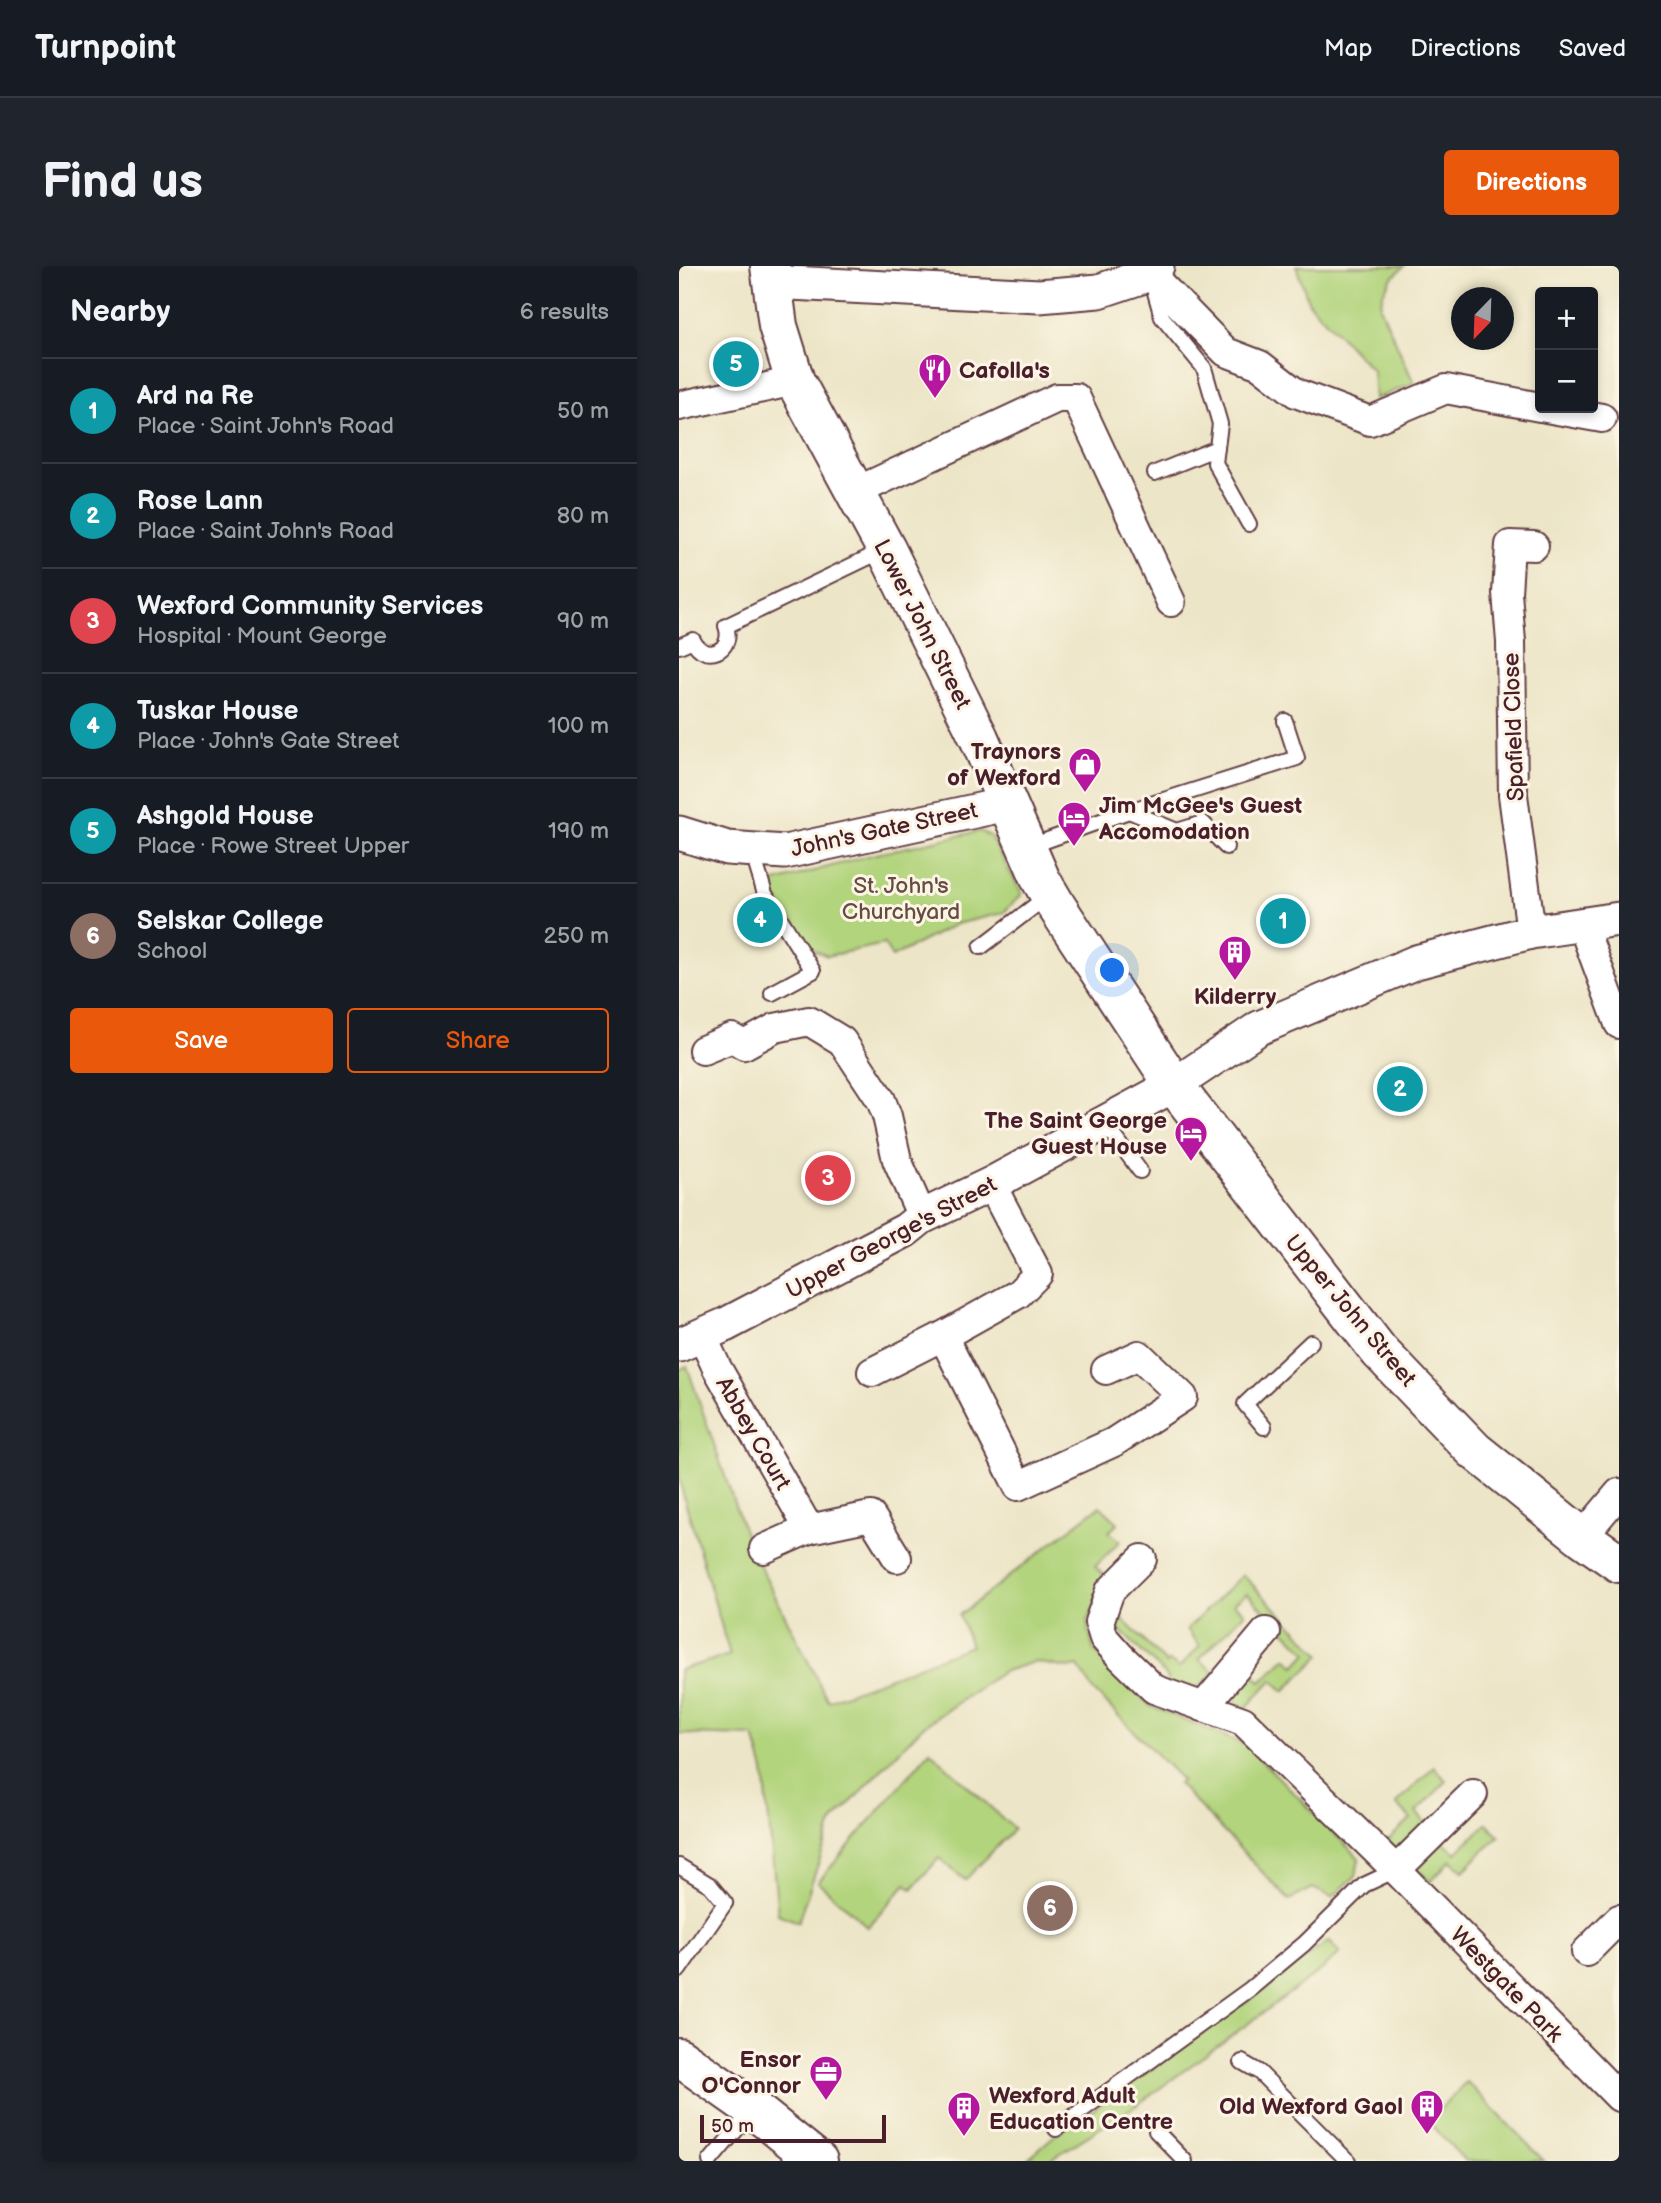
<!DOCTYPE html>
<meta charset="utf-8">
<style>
body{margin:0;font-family:"Balsamiq Sans",sans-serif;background:#20242c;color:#f1f3f6}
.controls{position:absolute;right:21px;top:21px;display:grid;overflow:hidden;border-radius:7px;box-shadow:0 4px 10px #0003}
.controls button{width:63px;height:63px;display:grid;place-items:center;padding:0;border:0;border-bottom:2px solid #363941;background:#171b24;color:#f1f3f6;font:35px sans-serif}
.compass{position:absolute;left:772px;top:21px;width:63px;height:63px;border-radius:50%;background:#171b24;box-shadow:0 4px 10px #0003;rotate:203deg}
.scale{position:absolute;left:21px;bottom:18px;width:186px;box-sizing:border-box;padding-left:7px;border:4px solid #4a1f2b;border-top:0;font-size:19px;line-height:24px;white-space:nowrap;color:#4a1f2b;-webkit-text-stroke:5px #fcf5e5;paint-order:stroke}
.you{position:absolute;left:434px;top:705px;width:24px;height:24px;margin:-18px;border:5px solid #fff;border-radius:50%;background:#1a73e8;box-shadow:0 0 0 10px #1a73e833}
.badge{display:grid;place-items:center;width:46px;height:46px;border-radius:50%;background:#ea580c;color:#fff;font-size:23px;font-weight:700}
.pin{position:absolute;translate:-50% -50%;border:4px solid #fff;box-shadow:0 2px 7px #0006}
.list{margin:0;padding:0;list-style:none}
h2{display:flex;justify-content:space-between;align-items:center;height:91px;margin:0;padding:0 28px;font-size:30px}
h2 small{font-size:23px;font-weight:400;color:#9ea1a6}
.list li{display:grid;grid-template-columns:46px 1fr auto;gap:21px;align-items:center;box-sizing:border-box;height:105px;padding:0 28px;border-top:2px solid #363941}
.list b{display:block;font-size:26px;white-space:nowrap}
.list p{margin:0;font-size:23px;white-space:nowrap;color:#9ea1a6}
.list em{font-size:23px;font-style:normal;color:#9ea1a6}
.actions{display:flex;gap:14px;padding:21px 28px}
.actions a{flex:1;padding:16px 0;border:2px solid #ea580c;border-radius:7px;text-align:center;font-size:24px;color:#ea580c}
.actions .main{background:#ea580c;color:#fff}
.map{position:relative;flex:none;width:940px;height:1895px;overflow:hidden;border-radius:7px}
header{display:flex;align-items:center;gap:42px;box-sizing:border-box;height:98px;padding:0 35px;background:#171b24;border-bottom:2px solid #363941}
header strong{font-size:33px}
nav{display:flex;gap:38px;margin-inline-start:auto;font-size:24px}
.intro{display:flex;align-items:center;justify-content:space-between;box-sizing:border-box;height:168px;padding:0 42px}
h1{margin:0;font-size:49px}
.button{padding:18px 32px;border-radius:7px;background:#ea580c;color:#fff;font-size:24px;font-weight:700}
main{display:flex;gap:42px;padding:0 42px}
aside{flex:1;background:#171b24;border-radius:7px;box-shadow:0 4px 10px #0003}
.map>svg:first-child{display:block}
.green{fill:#b2d47d;stroke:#7e7a54;stroke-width:2}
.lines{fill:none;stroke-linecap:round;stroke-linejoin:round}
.service-casing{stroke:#623d42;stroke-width:18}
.minor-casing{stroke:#623d42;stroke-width:32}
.tertiary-casing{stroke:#623d42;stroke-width:37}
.secondary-casing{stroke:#623d42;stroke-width:42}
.service{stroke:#fff;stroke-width:14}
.minor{stroke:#fff;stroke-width:28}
.tertiary{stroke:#fff;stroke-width:33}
.secondary{stroke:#fff;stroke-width:38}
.labels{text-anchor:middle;stroke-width:6;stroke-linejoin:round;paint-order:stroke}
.poi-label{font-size:23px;font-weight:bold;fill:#4a1f2b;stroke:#fcf5e5;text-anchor:end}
.street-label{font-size:23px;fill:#4a1f2b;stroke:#fcf5e5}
.park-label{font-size:23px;fill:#644c40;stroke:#fcf5e5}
</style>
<header>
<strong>Turnpoint</strong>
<nav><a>Map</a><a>Directions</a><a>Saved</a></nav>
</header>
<div class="intro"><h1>Find us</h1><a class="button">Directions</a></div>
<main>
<aside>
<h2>Nearby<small>6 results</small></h2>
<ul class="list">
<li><span class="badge" style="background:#0f9aa8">1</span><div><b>Ard na Re</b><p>Place · Saint John's Road</p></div><em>50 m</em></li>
<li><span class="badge" style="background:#0f9aa8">2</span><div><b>Rose Lann</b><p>Place · Saint John's Road</p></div><em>80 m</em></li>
<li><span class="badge" style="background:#e0444e">3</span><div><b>Wexford Community Services</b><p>Hospital · Mount George</p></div><em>90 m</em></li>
<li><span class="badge" style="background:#0f9aa8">4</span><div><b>Tuskar House</b><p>Place · John's Gate Street</p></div><em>100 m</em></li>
<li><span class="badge" style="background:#0f9aa8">5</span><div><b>Ashgold House</b><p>Place · Rowe Street Upper</p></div><em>190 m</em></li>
<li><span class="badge" style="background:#8d6e63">6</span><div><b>Selskar College</b><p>School</p></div><em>250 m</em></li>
</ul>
<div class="actions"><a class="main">Save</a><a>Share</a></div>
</aside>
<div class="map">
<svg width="940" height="1895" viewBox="0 0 940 1895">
<rect width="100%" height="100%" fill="#fcf5e5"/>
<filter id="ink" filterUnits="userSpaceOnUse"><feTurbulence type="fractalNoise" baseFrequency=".0143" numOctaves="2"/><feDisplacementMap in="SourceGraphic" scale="14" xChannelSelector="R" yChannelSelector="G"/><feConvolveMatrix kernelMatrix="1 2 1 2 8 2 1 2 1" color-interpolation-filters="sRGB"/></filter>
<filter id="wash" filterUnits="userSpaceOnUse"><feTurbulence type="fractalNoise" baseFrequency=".00686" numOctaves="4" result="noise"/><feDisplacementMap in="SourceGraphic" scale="28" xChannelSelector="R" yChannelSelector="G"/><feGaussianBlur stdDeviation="1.57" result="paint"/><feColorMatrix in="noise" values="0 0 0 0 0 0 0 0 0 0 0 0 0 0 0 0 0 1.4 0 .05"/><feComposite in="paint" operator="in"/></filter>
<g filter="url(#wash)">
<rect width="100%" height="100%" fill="#ece5c7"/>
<g class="green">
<polygon points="617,0 725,0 712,13 704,27 701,41 735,117 696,133 694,105 630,37"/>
<polygon points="301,565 311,570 343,628 324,647 277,658 213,691 205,678 148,690 134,684 94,628 93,617 188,590"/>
<polygon points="8,1100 68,1274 149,1435 292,1380 280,1349 421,1240 439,1257 430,1266 441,1275 416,1301 431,1314 408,1355 414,1383 471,1440 567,1479 680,1592 677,1610 653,1631 634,1622 610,1634 499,1518 503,1514 414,1424 399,1400 389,1402 355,1396 323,1406 242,1462 154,1555 119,1656 99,1648 85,1505 75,1470 0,1468 0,1404 51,1389 0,1214 0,1104"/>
<path d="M 564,1309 L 642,1389 L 605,1425 L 593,1414 L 563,1446 L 553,1428 L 568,1402 L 582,1416 L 607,1392 L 616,1400 L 628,1387 L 568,1327 L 555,1337 L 566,1347 L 520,1393 L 536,1407 C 519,1422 514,1430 491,1421 L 487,1409 L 433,1357 L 436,1346 L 488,1398 L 491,1395 L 500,1402 L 521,1380 L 508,1363 Z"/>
<polygon points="251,1485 335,1563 286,1614 260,1592 233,1623 227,1618 189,1661 139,1616"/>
<polygon points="755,1501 768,1515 737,1546 749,1560 720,1587 708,1575 732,1553 717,1538"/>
<polygon points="808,1557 820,1570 784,1605 772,1594 751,1616 737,1601 764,1575 777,1587"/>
<polygon points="650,1675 661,1687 645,1702 458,1839 369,1895 346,1895 376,1869 466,1808"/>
<polygon points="788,1816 865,1895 786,1895 749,1855"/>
</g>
</g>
<g filter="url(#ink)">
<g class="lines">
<defs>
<g id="service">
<polyline points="474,19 483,51 525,102 541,158 536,197 570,258"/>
<polyline points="476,207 538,182"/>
<path d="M 0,380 L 14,374 C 25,398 56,385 47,360 L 207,283"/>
<polyline points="450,545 498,565 524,557 547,581"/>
<polyline points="349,581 450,545 618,492 606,455"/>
<polyline points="73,585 86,628 134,705 93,727"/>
<polyline points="302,681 370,629"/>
<polyline points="425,856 461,905"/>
<polyline points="585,1161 566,1138 632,1076"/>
<polyline points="0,1600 31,1619 46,1637 0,1704"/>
<polyline points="563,1796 580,1806 669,1895"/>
<polyline points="377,1863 571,1723 625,1678 685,1619 717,1604"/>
<polyline points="477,1865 506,1895"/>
<polyline points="31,1895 74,1844"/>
</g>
<g id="minor">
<polyline points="471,8 547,86 581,99 617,127 691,155 767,123 861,141"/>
<polyline points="0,140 116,115"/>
<polyline points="867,142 923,152"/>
<polyline points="176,226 378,132 397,132 492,336"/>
<polyline points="903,658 940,758"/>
<polyline points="852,666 834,529 832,376 828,327 831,279 855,280"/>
<polyline points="24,784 53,772 65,779 96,762 130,755 163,775 202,834 208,850 218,894 243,951"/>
<polyline points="312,918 359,1008 339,1028 264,1070 339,1220 435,1176 504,1131 460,1089 427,1104"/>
<polyline points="23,1070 38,1102 130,1263 192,1250 218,1292"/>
<polyline points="193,1106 264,1070"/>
<polyline points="903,1271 940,1227"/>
<polyline points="85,1283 130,1263"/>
<polyline points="463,1293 431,1325 420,1356 425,1372 441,1390 475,1423 564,1455 717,1604 940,1831"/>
<polyline points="524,1441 587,1366"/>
<polyline points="717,1604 794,1528"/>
<polyline points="907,1686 940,1653"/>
</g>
<g id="tertiary">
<polyline points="92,16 360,30 420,25 471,8 478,0"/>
<polyline points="0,567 48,582 106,586 328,538"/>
<polyline points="0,1079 46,1059 227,964 243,951 312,918 495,819 580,762 737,696 852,666 940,653"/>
</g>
<g id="secondary">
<polyline points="91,0 99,60 116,115 207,283 300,472 362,614 378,641 495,819 700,1085 795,1184 903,1271 940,1297"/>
<polyline points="0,1791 74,1843 139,1895"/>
</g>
</defs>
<use href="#service" class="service-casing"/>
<use href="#minor" class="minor-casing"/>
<use href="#tertiary" class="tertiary-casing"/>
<use href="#secondary" class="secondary-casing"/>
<use href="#service" class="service"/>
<use href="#minor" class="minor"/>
<use href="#tertiary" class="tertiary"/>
<use href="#secondary" class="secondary"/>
</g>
</g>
<defs>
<symbol id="restaurant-pin" viewBox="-11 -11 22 30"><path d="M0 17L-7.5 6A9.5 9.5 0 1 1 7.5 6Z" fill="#b5179e" stroke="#fcf5e5"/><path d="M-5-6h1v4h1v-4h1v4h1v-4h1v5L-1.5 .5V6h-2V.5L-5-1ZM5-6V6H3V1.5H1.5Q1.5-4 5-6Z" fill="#fff"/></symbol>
<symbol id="shop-pin" viewBox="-11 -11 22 30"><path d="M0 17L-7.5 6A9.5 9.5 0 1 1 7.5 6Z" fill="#b5179e" stroke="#fcf5e5"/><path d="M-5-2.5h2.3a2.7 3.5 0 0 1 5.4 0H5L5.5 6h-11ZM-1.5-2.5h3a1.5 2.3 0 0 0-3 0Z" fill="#fff"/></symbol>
<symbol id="hotel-pin" viewBox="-11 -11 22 30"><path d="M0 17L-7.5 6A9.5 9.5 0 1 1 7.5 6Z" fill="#b5179e" stroke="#fcf5e5"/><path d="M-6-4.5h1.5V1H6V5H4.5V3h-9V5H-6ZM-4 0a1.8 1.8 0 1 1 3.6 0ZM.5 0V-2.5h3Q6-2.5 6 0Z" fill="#fff"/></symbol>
<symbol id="building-pin" viewBox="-11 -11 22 30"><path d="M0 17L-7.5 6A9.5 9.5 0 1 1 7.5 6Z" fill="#b5179e" stroke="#fcf5e5"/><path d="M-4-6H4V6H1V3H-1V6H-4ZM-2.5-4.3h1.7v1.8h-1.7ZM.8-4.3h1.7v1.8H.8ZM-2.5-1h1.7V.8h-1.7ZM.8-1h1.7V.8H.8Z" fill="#fff"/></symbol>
<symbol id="office-pin" viewBox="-11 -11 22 30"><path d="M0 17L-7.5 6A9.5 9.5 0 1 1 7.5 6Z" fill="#b5179e" stroke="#fcf5e5"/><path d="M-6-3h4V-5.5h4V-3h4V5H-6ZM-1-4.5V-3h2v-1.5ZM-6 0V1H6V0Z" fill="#fff"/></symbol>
</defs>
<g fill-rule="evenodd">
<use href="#restaurant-pin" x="237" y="85" width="38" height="52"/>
<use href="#shop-pin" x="387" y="479" width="38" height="52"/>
<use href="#hotel-pin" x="376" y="533" width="38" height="52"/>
<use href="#building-pin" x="537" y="667" width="38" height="52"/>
<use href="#hotel-pin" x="493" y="848" width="38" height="52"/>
<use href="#office-pin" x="128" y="1787" width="38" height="52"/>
<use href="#building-pin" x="729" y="1821" width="38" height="52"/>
<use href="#building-pin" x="266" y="1823" width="38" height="52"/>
</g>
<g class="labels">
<g class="poi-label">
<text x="280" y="112" text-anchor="start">Cafolla's</text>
<text x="382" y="493">Traynors<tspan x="382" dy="26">of Wexford</tspan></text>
<text x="420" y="547" text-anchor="start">Jim McGee's Guest<tspan x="420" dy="26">Accomodation</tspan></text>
<text x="556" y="738" text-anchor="middle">Kilderry</text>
<text x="488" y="862">The Saint George<tspan x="488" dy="26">Guest House</tspan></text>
<text x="122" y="1801">Ensor<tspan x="122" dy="26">O'Connor</tspan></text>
<text x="310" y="1837" text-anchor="start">Wexford Adult<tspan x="310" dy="26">Education Centre</tspan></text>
<text x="724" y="1848">Old Wexford Gaol</text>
</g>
<g class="street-label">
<text transform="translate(244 358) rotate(63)" y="8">Lower John Street</text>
<text transform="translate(834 461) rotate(-92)" y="8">Spafield Close</text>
<text transform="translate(205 563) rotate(-12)" y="8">John's Gate Street</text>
<text transform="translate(212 971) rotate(-28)" y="8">Upper George's Street</text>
<text transform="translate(672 1044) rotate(50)" y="8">Upper John Street</text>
<text transform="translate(75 1167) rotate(60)" y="8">Abbey Court</text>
<text transform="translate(828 1718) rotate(46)" y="8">Westgate Park</text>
</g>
<g class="park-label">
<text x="222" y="627">St. John's<tspan x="222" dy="26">Churchyard</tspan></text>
</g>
</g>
</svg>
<div class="controls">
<button>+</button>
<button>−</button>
</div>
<svg class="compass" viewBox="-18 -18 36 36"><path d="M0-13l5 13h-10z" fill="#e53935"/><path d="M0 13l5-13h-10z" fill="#9ea1a6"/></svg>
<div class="scale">50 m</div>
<div class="you"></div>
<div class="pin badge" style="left:604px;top:655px;background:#0f9aa8">1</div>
<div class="pin badge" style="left:721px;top:823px;background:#0f9aa8">2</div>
<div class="pin badge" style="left:149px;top:912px;background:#e0444e">3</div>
<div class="pin badge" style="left:81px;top:654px;background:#0f9aa8">4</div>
<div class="pin badge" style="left:57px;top:98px;background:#0f9aa8">5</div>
<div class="pin badge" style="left:371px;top:1642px;background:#8d6e63">6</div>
</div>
</main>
